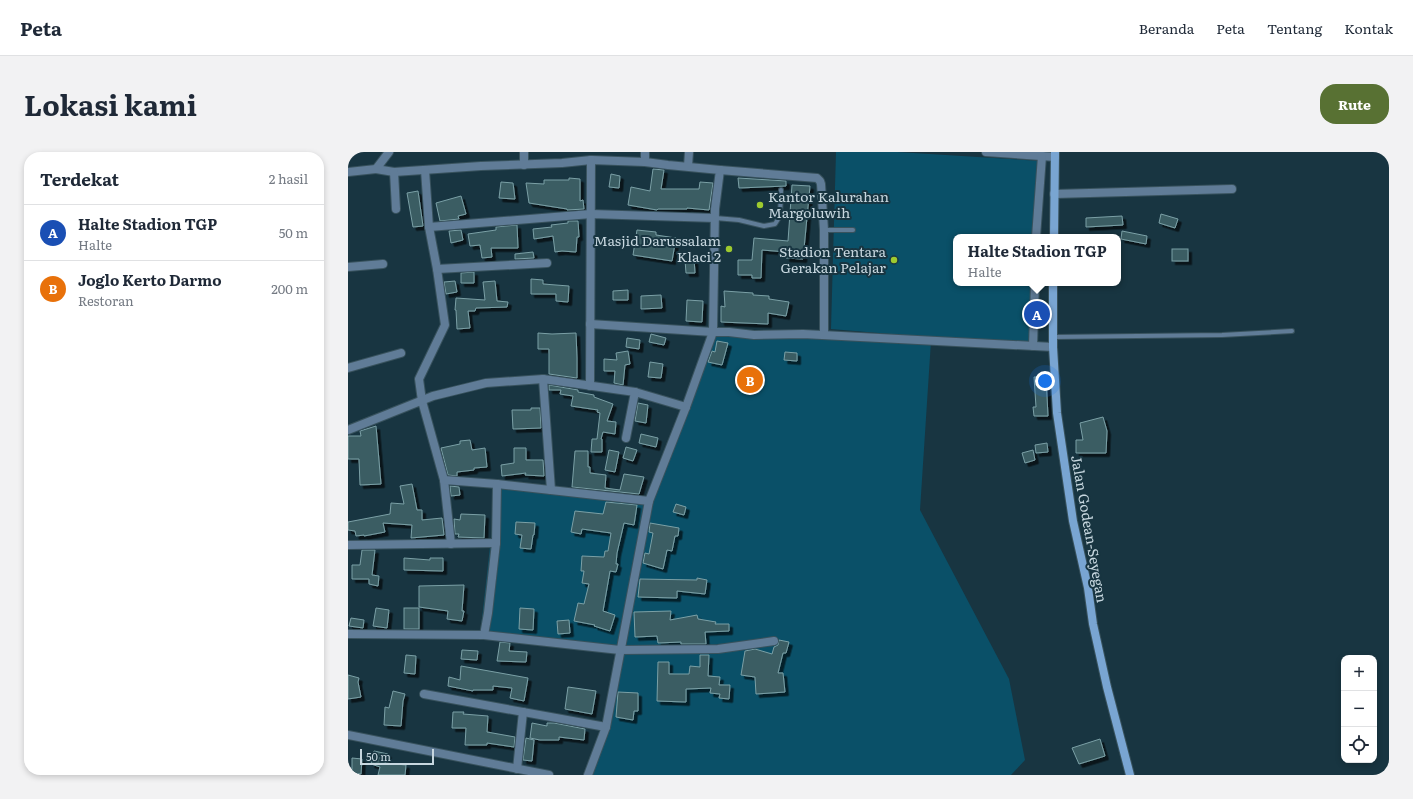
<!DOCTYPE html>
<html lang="id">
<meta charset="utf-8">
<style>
body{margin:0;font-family:Literata,serif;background:#f2f2f3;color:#1f2937}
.controls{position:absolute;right:12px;bottom:12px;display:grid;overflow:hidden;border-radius:8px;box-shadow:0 2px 6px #0003}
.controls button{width:36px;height:36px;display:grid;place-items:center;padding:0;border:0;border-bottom:1px solid #e0e1e3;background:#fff;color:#1f2937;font:20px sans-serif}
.scale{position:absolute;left:12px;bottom:10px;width:74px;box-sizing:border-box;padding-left:4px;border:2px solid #c7d7df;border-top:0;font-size:11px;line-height:14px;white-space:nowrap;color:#c7d7df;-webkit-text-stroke:3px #183541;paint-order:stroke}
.you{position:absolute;left:697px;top:229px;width:14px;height:14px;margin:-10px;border:3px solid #fff;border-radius:50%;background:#1a73e8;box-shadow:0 0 0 6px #1a73e833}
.badge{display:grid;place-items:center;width:26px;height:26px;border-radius:50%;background:#587133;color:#fff;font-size:13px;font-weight:700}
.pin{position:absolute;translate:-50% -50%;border:2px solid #fff;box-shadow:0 1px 4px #0006}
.popup{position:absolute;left:605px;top:82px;width:168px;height:52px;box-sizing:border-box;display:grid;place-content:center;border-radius:8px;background:#fff;filter:drop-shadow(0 1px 3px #0005);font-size:13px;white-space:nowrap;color:#747a83}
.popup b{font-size:15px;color:#1f2937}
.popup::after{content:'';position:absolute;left:50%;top:100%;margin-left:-8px;border:8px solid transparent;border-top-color:#fff}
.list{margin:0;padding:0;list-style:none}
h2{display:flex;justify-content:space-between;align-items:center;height:52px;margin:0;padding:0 16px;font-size:17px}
h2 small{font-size:13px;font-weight:400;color:#747a83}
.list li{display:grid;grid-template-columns:26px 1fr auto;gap:12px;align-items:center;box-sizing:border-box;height:56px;padding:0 16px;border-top:1px solid #e0e1e3}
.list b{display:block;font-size:15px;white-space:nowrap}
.list p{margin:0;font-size:13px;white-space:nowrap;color:#747a83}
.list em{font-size:13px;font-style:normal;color:#747a83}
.icon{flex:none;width:22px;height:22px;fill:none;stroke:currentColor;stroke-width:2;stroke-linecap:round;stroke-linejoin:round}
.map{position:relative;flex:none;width:1041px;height:623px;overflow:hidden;border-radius:16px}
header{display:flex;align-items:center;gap:24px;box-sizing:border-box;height:56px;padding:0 20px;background:#fff;border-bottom:1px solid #e0e1e3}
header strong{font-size:19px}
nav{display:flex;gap:22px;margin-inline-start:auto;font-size:14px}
.intro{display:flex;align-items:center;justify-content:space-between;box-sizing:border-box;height:96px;padding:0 24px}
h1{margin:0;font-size:28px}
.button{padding:10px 18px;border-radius:16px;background:#587133;color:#fff;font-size:14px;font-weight:700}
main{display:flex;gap:24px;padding:0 24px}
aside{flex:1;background:#fff;border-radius:16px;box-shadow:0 2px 6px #0003}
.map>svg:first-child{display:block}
.green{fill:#0a5068}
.building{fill:#3a5d63;stroke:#7ba0a6;filter:url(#shadow)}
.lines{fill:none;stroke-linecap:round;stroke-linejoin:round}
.service-casing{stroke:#38525d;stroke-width:6}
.minor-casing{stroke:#38525d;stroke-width:10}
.tertiary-casing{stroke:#38525d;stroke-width:10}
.secondary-casing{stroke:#38525d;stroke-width:10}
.service{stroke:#607c97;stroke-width:4}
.minor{stroke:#607c97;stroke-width:8}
.tertiary{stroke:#607c97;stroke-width:8}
.secondary{stroke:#79a5d2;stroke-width:8}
.poi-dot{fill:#9eca2f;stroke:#183541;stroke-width:1.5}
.labels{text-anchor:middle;stroke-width:4;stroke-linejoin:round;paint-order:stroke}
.poi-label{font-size:14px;fill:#c7d7df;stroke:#183541;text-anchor:end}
.street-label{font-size:14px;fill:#c7d7df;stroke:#183541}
</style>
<header>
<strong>Peta</strong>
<nav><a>Beranda</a><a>Peta</a><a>Tentang</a><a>Kontak</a></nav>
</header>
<div class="intro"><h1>Lokasi kami</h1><a class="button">Rute</a></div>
<main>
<aside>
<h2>Terdekat<small>2 hasil</small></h2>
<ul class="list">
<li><span class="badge" style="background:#1a4fb4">A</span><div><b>Halte Stadion TGP</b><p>Halte</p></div><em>50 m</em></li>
<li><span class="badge" style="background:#e8710a">B</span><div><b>Joglo Kerto Darmo</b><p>Restoran</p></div><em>200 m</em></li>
</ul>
</aside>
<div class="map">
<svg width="1041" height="623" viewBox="0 0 1041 623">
<defs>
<filter id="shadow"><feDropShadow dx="3.5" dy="3.5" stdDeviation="0" flood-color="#0009"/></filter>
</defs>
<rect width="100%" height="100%" fill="#183541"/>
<g class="green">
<polygon points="488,0 549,0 694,9 688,85 608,85 608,131 687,131 685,194 483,177"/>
<polygon points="365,180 583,189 572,358 661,527 677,608 663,623 240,623 258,575 273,498 132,484 149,332 301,349"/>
</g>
<g class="building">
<polygon points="305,17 316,18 313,37 351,37 352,30 365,31 361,58 339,56 339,57 310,57 309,58 280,53 283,35 302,39"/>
<polygon points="263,22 272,24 271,36 261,35"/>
<polygon points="221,26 232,27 232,49 235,48 236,57 219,58 219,57 181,51 178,31 196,32 196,28 221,28"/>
<polygon points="390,26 438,29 438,34 391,36"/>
<polygon points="153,30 165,31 167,47 151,46"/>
<polygon points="444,33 462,34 455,107 438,106 439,100 414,98 413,126 404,126 404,123 390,123 390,108 404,108 406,86 440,89"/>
<polygon points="70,39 75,74 65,75 59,41"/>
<polygon points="113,44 118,62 110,64 111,67 92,69 88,51"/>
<polygon points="813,62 830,67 827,76 811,71"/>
<polygon points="774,64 775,73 738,75 738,66"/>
<polygon points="220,69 230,69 231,85 229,85 228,100 214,99 207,100 205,84 186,87 185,77 204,75 203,73 220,71"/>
<polygon points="169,73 170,96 143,96 144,105 134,106 132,93 122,94 120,82 148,78 148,75"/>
<polygon points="113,78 115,88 103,91 101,79"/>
<polygon points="289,78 308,80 308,83 328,86 324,109 285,103"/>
<polygon points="774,79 799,84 798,92 773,87"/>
<rect x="824" y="97" width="16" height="12"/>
<polygon points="185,100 186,106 167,107 167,102"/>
<polygon points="346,107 347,121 338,121 337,108"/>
<polygon points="126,120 126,131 113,131 113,121"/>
<polygon points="183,127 195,128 195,132 221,134 220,150 208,149 208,142 183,142"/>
<polygon points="107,129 109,140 98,142 96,130"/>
<polygon points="147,129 149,149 160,150 159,155 128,156 127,159 120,159 122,176 109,177 108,158 107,158 108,146 137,148 135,130"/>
<polygon points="280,138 280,148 265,148 265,139"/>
<polygon points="376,139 405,141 405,143 421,144 421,147 441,150 438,164 420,161 420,172 373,170 373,154 377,155"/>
<polygon points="313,143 314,156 293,157 293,144"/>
<polygon points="339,148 355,149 354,170 338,169"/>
<polygon points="190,181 204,182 228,181 229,206 229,226 201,222 201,197 190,197"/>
<polygon points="303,182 318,186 316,193 301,190"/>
<polygon points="279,186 292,188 291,197 278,195"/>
<polygon points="369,189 380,191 374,213 360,210 364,199 367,200"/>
<polygon points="280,199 282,212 277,213 275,233 266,231 267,219 256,219 256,207 269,208 268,201"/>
<polygon points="437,200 449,201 449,209 436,208"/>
<polygon points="302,210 315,212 313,226 300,225"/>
<polygon points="686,225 698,225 700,264 686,264 685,255 688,255"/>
<polygon points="201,233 230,238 230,240 246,243 246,245 265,252 259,269 268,270 267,282 255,280 253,287 254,287 254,300 243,300 244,287 249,287 252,261 249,260 250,258 223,254 225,244 212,242 213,238 201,238"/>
<polygon points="290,251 300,253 298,271 287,269"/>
<polygon points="183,256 192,256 193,276 165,277 164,258 183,258"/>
<polygon points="755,265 759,279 758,301 728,301 728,288 735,288 732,271"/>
<polygon points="28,274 33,332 12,333 11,307 0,307 0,284 13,284 12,279"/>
<polygon points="293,282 310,286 308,295 291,291"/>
<polygon points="122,288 124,298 137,296 139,315 126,316 126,318 109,320 109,324 100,323 93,296 112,292 112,289"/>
<polygon points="699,291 700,300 688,301 687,293"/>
<polygon points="278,295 289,298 285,309 275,306"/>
<polygon points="166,296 178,296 178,308 195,308 196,324 177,323 178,321 154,324 153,313 166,311"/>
<polygon points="261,298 271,300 267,320 257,318"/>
<polygon points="685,298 687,308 677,311 674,301"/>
<polygon points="227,299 240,299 240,315 242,315 242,321 258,323 257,336 272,338 276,322 296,325 291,342 224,335"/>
<polygon points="64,332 69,358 74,358 74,368 94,366 96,383 63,386 64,373 35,371 37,380 16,384 16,383 8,384 7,379 0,378 0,370 42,362 43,351 56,352 52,334"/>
<polygon points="102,334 111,335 112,343 103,344"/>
<polygon points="258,350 289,353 286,373 276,371 269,401 268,412 270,412 268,420 262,419 255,459 267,463 262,479 246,474 247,473 226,469 230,451 236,452 241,432 234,431 236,419 233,419 234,404 256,405 257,399 260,399 263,381 234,377 233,382 223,380 227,359 255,362"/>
<polygon points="328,352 338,355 336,363 325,360"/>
<polygon points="113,362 137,363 136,386 110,385 111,382 107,382 106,367 112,368"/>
<polygon points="168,370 187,371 186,383 185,383 183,397 172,396 174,383 167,382"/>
<polygon points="302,371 331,376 330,384 327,384 324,399 319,398 315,417 295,411 297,401 301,402 305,381 301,380"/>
<polygon points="14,398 27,398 24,423 31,424 30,434 21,432 21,427 4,427 4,413 12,413"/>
<polygon points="56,406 82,408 82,406 95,406 95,419 56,418"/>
<polygon points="349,426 359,428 357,442 329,439 329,446 290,445 292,427 349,428"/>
<polygon points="116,433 114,459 116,459 114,469 99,467 100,459 71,455 71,434"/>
<polygon points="28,456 41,458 39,476 25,474"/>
<rect x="56" y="456" width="15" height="21"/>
<polygon points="172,456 186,457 185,478 171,477"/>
<polygon points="323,459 322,468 349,463 350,467 368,470 367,472 381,472 381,479 357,480 358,492 333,492 333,490 310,491 309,484 287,485 286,460"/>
<polygon points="3,466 16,468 15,476 1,474"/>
<polygon points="221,468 222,481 210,482 209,469"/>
<polygon points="431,488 441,490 438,501 435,501 430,521 435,521 437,540 408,542 407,525 393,523 397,499 407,497 424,502 426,495 430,493"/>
<polygon points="152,490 162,491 161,499 179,500 178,510 149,509"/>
<polygon points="114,498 130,499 129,508 113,507"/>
<polygon points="58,503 68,504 67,522 56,521"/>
<polygon points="352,503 361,503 360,524 372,525 371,533 382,533 381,547 371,546 372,542 362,541 363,536 338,537 338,550 309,549 310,510 321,510 321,522 341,522 342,514 352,515"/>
<polygon points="113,514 180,526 176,549 162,546 164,536 145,534 145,538 125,538 125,539 100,534 101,525 112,528"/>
<polygon points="0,523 11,526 10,530 13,545 0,547"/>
<polygon points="220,535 248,539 244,562 217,557"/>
<polygon points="45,539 57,542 55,549 53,574 36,573 37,555 41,556"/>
<polygon points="270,540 290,541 290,559 286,559 285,568 268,565"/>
<polygon points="105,560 116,560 115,562 140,564 139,580 167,585 166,595 139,591 139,593 117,593 118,576 104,576"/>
<polygon points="184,571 199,574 199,571 206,571 237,577 236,588 211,585 211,588 192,588 182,586"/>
<polygon points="178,586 186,588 184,609 175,608"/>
<polygon points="752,587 757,604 731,612 724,596"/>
<polygon points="26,599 40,602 37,611 58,613 57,623 30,623 32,615 23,612"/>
<polygon points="4,606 14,607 13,622 4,621"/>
</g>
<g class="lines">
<defs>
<g id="service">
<polyline points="367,66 391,68 416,74 427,72 432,64 433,38"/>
<polyline points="476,78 505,78"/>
<polyline points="705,185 874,183 944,179"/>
</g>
<g id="minor">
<polyline points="176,0 176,13"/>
<polyline points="297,0 297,10"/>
<polyline points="638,0 707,5"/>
<polyline points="340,14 341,0"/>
<polyline points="28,17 46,20 133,14 214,11 243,8 297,10 320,13 372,18 367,57 365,180 338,255 301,349 258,575 240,623"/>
<polyline points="77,18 81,75 89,117 97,173 71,227 74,249 96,328 103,392"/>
<polyline points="372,18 469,26 472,29 473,32 476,78 476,183"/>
<polyline points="46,20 48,57"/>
<polyline points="706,42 884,37"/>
<polyline points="81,75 243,62 367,66"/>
<polyline points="688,85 694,4"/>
<polyline points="0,115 35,112"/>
<polyline points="89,117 199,111"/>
<polyline points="242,172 365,180 381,180 406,183 455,182 705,195"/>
<polyline points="685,194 687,131"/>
<polyline points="0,216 53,201"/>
<polyline points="195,227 203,338"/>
<polyline points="242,234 243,8"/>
<polyline points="0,278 85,244 138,231 195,227 287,240 338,255"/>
<polyline points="278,286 287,240"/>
<polyline points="96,328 149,332 301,349"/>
<polyline points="0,393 148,391"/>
<polyline points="0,482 136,483 140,461 148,391 149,332"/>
<polyline points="136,483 272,498 370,497 426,489"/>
<polyline points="76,542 258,575"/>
<polyline points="0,583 201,623"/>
<polyline points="169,617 175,560"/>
</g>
<polyline id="tertiary" points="0,20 28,17 41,0"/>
<g id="secondary">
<polyline points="706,85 707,0"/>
<polyline points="705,131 705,195 709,261 725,369 740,436 745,472 759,535 782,623"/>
</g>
</defs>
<use href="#service" class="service-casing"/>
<use href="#minor" class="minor-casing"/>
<use href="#tertiary" class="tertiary-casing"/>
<use href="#secondary" class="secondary-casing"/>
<use href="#service" class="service"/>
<use href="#minor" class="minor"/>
<use href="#tertiary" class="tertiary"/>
<use href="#secondary" class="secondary"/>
</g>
<g class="poi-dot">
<circle cx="412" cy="53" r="4"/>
<circle cx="381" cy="97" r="4"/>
<circle cx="546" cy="108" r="4"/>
</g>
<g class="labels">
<g class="poi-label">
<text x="420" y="50" text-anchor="start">Kantor Kalurahan<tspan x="420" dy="16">Margoluwih</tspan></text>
<text x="373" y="94">Masjid Darussalam<tspan x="373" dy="16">Klaci 2</tspan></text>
<text x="538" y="105">Stadion Tentara<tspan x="538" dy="16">Gerakan Pelajar</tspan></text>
</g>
<g class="street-label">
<text transform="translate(741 377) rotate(80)" y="5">Jalan Godean-Seyegan</text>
</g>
</g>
</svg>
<div class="controls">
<button>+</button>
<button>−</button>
<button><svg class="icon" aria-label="locate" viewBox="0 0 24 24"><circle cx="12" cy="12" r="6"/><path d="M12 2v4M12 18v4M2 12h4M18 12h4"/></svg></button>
</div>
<div class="scale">50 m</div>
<div class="you"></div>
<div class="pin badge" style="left:689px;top:162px;background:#1a4fb4">A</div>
<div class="popup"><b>Halte Stadion TGP</b>Halte</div>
<div class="pin badge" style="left:402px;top:228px;background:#e8710a">B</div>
</div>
</main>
